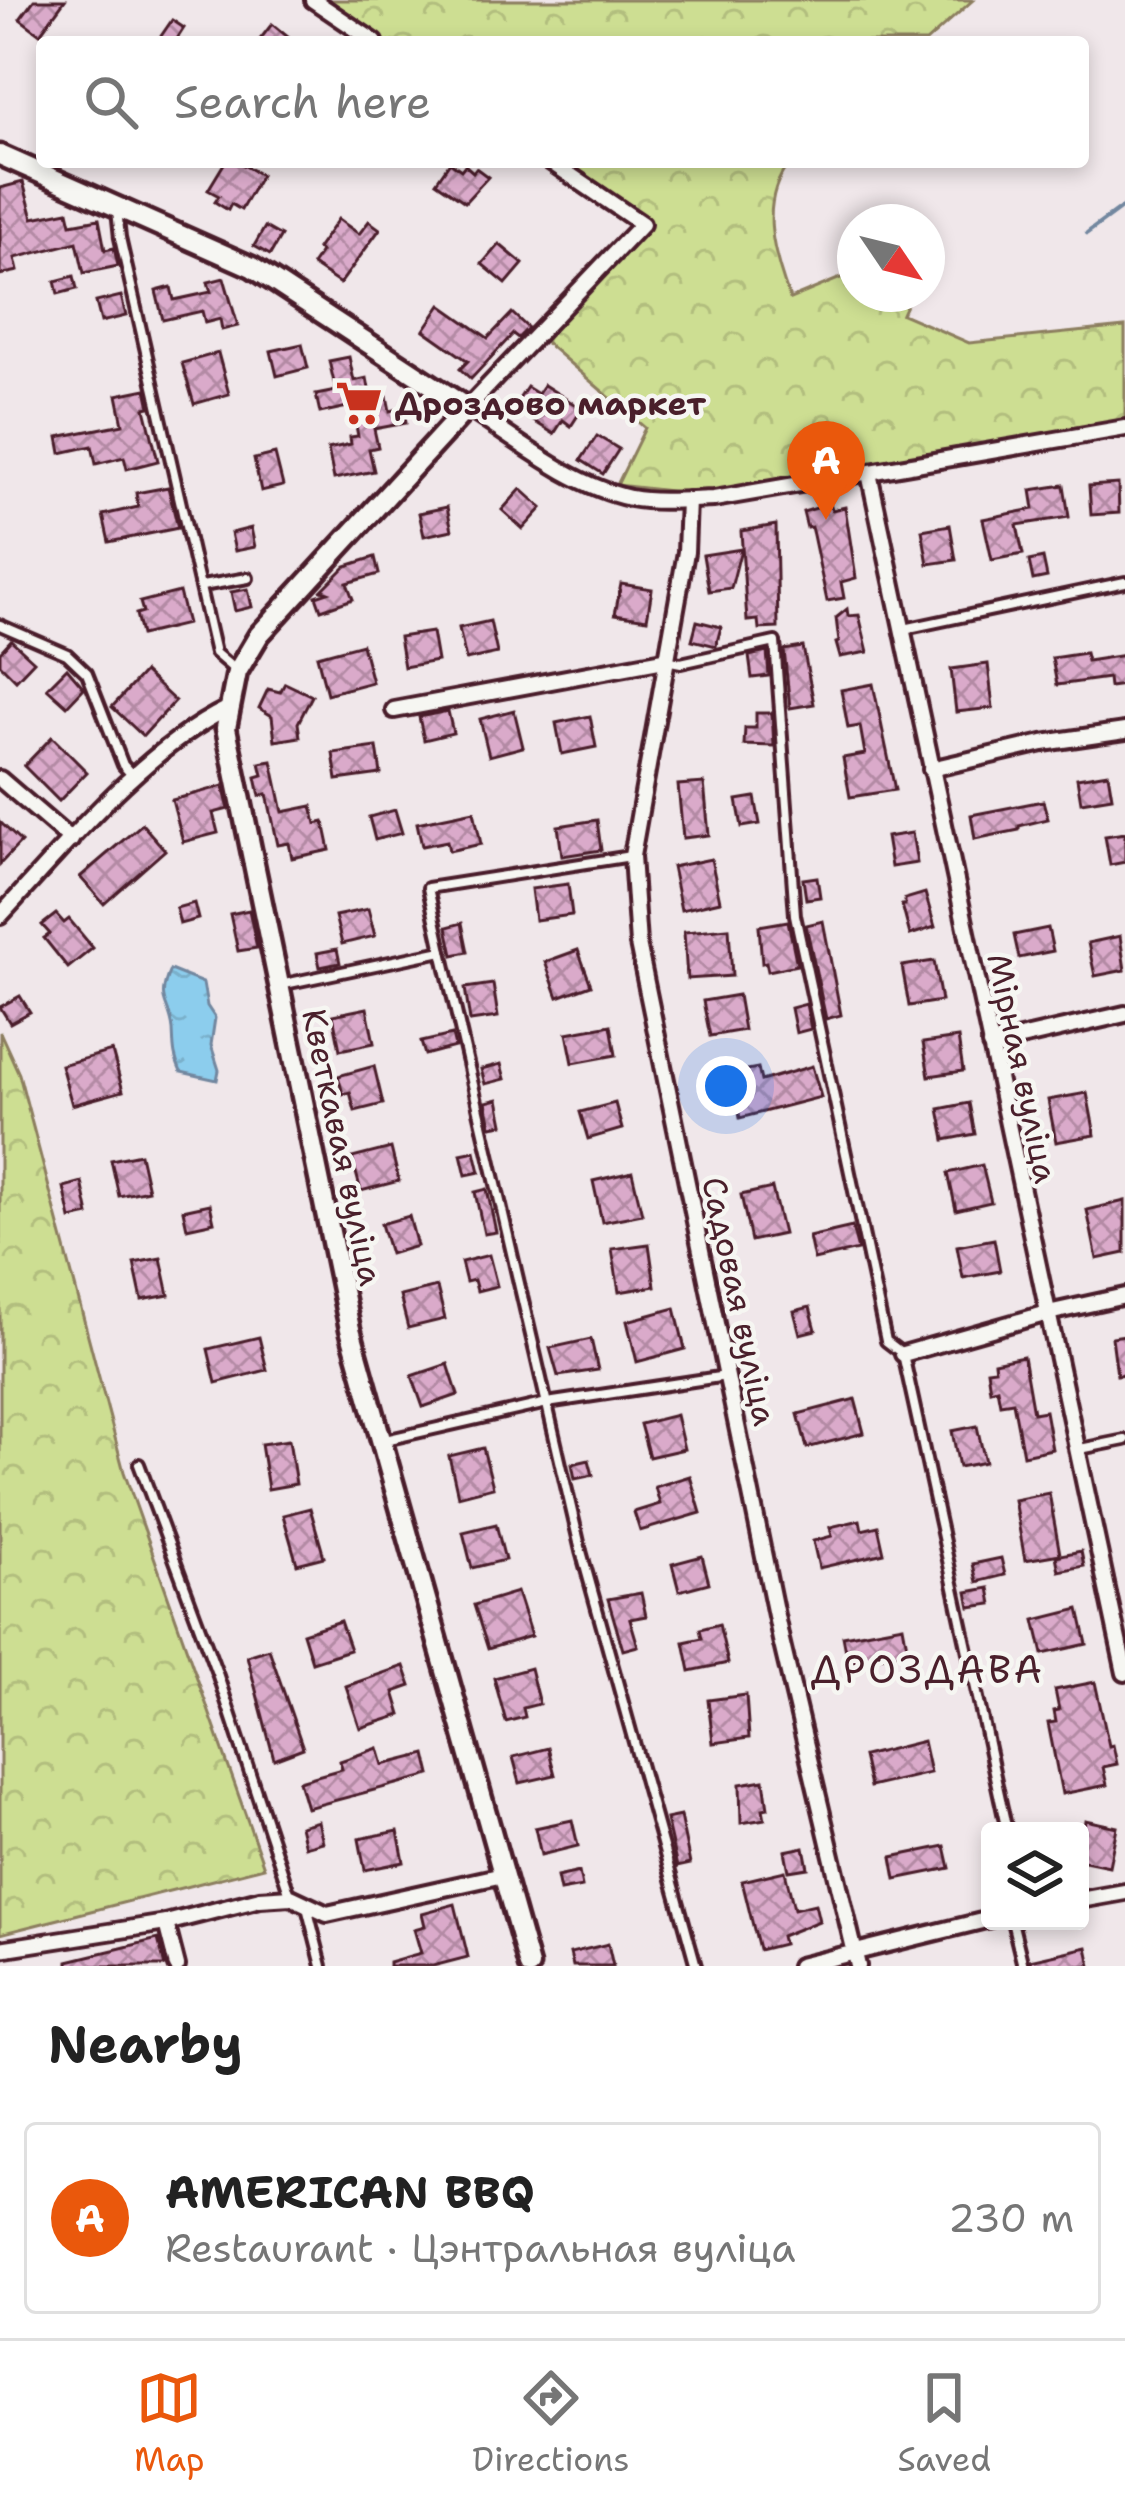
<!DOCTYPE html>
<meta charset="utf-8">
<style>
body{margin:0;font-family:"Shantell Sans",sans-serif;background:#f6f6f6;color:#222}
.controls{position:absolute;right:36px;bottom:36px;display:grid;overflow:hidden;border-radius:12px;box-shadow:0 6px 18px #0003}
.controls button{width:108px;height:108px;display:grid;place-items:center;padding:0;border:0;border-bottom:3px solid #e0e0e0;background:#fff;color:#222;font:60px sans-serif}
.compass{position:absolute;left:837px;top:204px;width:108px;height:108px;border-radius:50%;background:#fff;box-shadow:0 6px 18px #0003;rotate:125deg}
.you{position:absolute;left:726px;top:1086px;width:42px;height:42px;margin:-30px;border:9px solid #fff;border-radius:50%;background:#1a73e8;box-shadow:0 0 0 18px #1a73e833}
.badge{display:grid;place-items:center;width:78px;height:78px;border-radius:50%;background:#ea580c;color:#fff;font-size:39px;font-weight:700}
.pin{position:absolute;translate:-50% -99px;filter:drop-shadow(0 3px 6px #0008)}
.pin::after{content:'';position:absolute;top:63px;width:42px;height:36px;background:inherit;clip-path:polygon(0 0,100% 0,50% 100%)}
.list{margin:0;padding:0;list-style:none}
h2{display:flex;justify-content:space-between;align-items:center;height:156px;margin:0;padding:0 48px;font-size:51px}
h2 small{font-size:39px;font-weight:400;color:#767676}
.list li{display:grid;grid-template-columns:78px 1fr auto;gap:36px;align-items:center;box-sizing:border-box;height:192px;margin:0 24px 24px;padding:0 24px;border:3px solid #e0e0e0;border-radius:12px}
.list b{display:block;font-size:45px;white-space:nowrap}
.list p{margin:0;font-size:39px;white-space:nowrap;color:#767676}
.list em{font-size:39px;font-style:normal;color:#767676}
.icon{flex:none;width:66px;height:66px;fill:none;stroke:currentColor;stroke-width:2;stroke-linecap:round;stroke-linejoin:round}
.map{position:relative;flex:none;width:1125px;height:1966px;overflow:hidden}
.search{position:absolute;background:#fff;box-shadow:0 6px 18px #0003;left:36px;right:36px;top:36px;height:132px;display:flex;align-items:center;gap:30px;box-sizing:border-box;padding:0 42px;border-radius:12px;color:#767676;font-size:45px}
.sheet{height:372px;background:#fff}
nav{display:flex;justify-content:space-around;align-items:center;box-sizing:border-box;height:168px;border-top:3px solid #e0e0e0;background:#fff;font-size:33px;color:#767676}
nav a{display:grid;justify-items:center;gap:6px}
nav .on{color:#ea580c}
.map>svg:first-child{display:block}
.forest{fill:url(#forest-crowns);stroke:#8c7e5e;stroke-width:3}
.water{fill:url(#water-ripples);stroke:#72879f;stroke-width:3}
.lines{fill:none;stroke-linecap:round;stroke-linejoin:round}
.stream{stroke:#72879f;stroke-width:4.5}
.building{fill:url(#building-cross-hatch);stroke:#4a1f2b;stroke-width:3}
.lane-casing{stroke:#4a1f2b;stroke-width:16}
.street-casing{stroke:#4a1f2b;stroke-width:22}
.secondary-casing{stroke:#4a1f2b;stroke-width:27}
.lane{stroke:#f6f6f2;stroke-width:8}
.street{stroke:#f6f6f2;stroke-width:14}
.secondary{stroke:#f6f6f2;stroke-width:18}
.labels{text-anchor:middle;stroke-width:9;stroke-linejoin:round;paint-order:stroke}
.poi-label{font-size:33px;font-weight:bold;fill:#4a1f2b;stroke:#f6f6f2;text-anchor:start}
.street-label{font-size:33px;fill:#4a1f2b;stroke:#f6f6f2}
.quarter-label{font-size:39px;letter-spacing:3px;fill:#4a1f2b;stroke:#f6f6f2}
</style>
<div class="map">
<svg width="1125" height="1966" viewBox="0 0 1125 1966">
<defs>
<pattern id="forest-crowns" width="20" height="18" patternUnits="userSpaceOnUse" patternTransform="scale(3)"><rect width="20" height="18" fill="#cdde92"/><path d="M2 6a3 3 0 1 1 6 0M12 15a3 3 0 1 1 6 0" fill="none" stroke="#b2be7e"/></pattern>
<pattern id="water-ripples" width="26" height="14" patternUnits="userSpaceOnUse" patternTransform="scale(3)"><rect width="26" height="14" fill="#8ccded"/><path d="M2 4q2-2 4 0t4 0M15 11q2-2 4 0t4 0" fill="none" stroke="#7ab0cb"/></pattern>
<pattern id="building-cross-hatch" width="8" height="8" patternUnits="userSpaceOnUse" patternTransform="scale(3)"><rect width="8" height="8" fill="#daaaca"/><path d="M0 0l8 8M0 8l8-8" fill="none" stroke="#b38aa4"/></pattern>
</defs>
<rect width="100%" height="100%" fill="#f0e7ea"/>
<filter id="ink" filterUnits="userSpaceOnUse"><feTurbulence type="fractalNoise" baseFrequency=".00833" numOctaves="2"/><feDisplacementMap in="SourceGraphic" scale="24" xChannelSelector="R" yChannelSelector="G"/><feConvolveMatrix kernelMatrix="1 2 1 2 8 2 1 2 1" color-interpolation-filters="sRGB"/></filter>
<g filter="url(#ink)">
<g class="forest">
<polygon points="317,0 973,0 926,42 380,42"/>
<path d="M 554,162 L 790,162 C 757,202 774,256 790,299 L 855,272 L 855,294 L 911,294 L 902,314 L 969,343 L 1125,327 L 1125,424 L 697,494 L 617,485 L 645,428 L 544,341 L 641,224 Z"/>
<polygon points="0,1032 19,1074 124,1472 264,1867 0,1934"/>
</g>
<path class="water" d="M 170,970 L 203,983 L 207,1006 L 215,1018 L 211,1045 L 219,1070 L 217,1080 L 181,1072 C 173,1055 174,1047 173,1030 C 170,1002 155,1003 170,970 Z"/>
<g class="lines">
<polyline class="stream" points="1087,233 1125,205"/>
</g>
<g class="building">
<polygon points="34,0 65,0 40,34 20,19"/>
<polygon points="172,20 184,28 175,42 157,42"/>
<polygon points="272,24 294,42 258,42"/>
<polygon points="225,162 238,162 261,175 241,210 231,204 228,210 215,202 219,196 208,190"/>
<polygon points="450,162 461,170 465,165 473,172 476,168 488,177 465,202 436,182"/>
<polygon points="23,182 33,218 68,211 71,224 99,219 105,250 114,248 118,266 84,273 77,242 15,258 18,271 0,275 0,188"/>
<polygon points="338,219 359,234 369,221 380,229 340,284 312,265 321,252 317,249"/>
<polygon points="265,227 281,236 270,255 254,246"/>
<polygon points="499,244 523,264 506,284 482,264"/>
<polygon points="74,276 77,289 58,294 55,281"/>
<polygon points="224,278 238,326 222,330 220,319 205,323 202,311 163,320 156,291 171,287 174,300 211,292 208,282"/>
<polygon points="121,296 126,316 101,322 96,302"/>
<polygon points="441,305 488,338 512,313 528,328 518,338 513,334 471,379 460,369 468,361 424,330"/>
<polygon points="302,344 308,368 277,376 271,351"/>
<polygon points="218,353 229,394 194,404 182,363"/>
<polygon points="349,357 354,381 367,378 371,399 387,396 390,411 404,408 406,423 374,429 378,447 369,449 374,471 334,479 328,449 351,444 350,437 358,436 352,406 320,413 316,395 336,391 329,361"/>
<polygon points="544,385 582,409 571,426 563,420 554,434 513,408 527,387 538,394"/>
<polygon points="146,389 150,407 145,408 158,461 127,469 124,457 96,464 92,446 61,453 58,437 123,424 117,395"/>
<polygon points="597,436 619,449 603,474 581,460"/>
<polygon points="275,454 283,486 261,491 254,459"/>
<polygon points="1118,484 1119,513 1091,515 1089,486"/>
<polygon points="1064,485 1069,517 1017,525 1023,554 992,560 983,519 1034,509 1031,490"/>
<polygon points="168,487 178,528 109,542 103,515 138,507 136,493"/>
<polygon points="521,489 542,508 523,529 502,510"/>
<polygon points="830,504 832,510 845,507 856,578 841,582 844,598 827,601 813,535 811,527 807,528 803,512"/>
<polygon points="447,507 452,530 424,536 419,513"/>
<polygon points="776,525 778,628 759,629 758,620 747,621 741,531"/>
<polygon points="950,525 956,560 928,564 922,530"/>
<polygon points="251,528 255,547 235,551 231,533"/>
<polygon points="741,549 731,588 709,591 703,555"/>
<polygon points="375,557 379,574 347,583 353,599 321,610 316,596 328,592 322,590 346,566"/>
<polygon points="1043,558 1047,577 1033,580 1029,561"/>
<polygon points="621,584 652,589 647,619 615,614"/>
<polygon points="248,589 252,607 235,611 231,592"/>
<polygon points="179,592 187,624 141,635 136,614 143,612 140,602"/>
<polygon points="847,609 848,616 859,615 868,652 840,657 836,643 839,642 836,618"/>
<polygon points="490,621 497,653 466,660 459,628"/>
<polygon points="697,621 721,627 716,646 692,640"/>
<polygon points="432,632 437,661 404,667 399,637"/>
<polygon points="11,640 34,661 16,680 0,664 0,652"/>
<polygon points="362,644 372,682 327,694 317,656"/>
<polygon points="803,647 814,704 790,708 784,650"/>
<polygon points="767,652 769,676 752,678 749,656"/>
<polygon points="1085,653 1087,661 1125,655 1125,685 1109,687 1108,678 1057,685 1052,658"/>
<polygon points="988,664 993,708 956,712 951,669"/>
<polygon points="67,668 84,688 67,706 47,688"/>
<polygon points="144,672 175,701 143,736 112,707"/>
<polygon points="285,683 312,696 298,723 300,737 275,741 272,716 259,708 268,689 280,692"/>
<polygon points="873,684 895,790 850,797 843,758 865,754 860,726 848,728 841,690"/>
<polygon points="514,710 523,747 489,756 480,719"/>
<polygon points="448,711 453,733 424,740 419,717"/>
<polygon points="756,713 772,713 774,746 744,745 745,728 756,728"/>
<polygon points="590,716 596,747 562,754 556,723"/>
<polygon points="52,737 87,772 59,801 24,766"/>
<polygon points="377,747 381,774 337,780 333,753"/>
<polygon points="272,761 283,812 312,806 316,824 324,822 330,850 292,858 289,843 278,845 267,794 260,796 256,777 263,775 260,763"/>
<polygon points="1108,773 1112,797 1081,802 1077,778"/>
<polygon points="704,783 709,835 683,838 678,785"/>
<polygon points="223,786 229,809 213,813 218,833 183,842 172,800"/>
<polygon points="755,797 760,824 742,827 737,800"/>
<polygon points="1043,801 1048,819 1019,826 1019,830 975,839 971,815"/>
<polygon points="395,810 402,833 375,840 369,817"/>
<polygon points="474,811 481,844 449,851 447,841 422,846 417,823"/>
<polygon points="597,820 601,850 562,856 558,826"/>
<polygon points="0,822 21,842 0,864"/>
<polygon points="142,824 165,850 104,904 80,877"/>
<polygon points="912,833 917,863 891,867 886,837"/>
<polygon points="1125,833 1125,862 1110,865 1105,836"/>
<polygon points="711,859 720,901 681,910 672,867"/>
<polygon points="817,877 820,897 806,899 803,879"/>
<polygon points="568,884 572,915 535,920 531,889"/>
<polygon points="925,893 935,927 910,935 902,905 905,905 905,899"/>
<polygon points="194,903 198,919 180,924 176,908"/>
<polygon points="368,909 375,936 342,944 335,916"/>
<polygon points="249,910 257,948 238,951 230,914"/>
<polygon points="56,914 64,923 69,919 93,948 68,968 44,938 50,934 42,925"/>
<polygon points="788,921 797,965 768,971 766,962 762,963 759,926"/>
<polygon points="823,921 841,1015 826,1019 806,925"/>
<polygon points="462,923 468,952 453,955 447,927"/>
<polygon points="729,928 732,976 687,979 684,932"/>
<polygon points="1048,928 1053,951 1019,958 1014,935"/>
<polygon points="1120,936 1125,970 1095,976 1088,943"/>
<polygon points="337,949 340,963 320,967 317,953"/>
<polygon points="578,950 591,985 558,997 545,962"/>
<polygon points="934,961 941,1001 909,1006 902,966"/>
<polygon points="493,984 498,1017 470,1021 465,988"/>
<polygon points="738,995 744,1030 710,1036 703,1001"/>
<polygon points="20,996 30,1012 10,1023 0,1007"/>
<polygon points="806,1004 811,1029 796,1033 791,1008"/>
<polygon points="367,1008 374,1043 340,1050 333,1015"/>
<polygon points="611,1025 616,1055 573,1063 567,1033"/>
<polygon points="452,1035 455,1047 425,1055 421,1042"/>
<polygon points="958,1038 963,1071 929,1076 923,1043"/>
<polygon points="112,1051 123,1091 72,1105 61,1065"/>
<polygon points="501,1064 505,1079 485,1084 481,1069"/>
<polygon points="374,1066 383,1104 355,1111 350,1092 343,1094 338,1076"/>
<polygon points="812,1066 821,1097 740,1118 731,1073 758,1068 761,1081"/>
<polygon points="1087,1093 1095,1135 1056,1142 1048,1100"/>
<polygon points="498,1099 503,1124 491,1126 486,1102"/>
<polygon points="615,1103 622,1129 588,1139 580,1112"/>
<polygon points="969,1103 975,1134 945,1140 939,1109"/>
<polygon points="391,1148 399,1181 361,1191 352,1158"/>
<polygon points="475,1151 480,1172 466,1175 461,1154"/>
<polygon points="140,1154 148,1190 119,1196 111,1160"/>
<polygon points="982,1165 991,1202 956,1210 948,1173"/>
<polygon points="632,1172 642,1214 602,1222 593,1181"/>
<polygon points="82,1182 89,1215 71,1219 64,1187"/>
<polygon points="772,1188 783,1234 751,1241 741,1195"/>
<polygon points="487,1189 496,1232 484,1234 475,1192"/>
<polygon points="1125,1201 1125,1253 1097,1259 1087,1210"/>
<polygon points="210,1204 214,1222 187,1228 183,1210"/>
<polygon points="409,1216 417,1246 390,1254 381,1224"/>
<polygon points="852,1227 858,1250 814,1260 809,1237"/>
<polygon points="994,1239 1000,1271 963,1278 957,1246"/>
<polygon points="649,1244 655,1286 619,1292 612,1249"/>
<polygon points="489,1255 497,1286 477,1291 474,1280 466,1282 461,1262"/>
<polygon points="161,1258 169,1295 142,1300 134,1263"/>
<polygon points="437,1287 445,1319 408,1328 400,1296"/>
<polygon points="810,1307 816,1330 800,1334 794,1311"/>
<polygon points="675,1308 685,1349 637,1362 627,1321"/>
<polygon points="1125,1335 1125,1374 1117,1375 1112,1337"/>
<polygon points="259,1337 267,1370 216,1383 208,1349"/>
<polygon points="591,1339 598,1370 558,1376 550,1348"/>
<polygon points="1023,1356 1033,1413 1045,1411 1052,1449 1023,1455 1013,1402 1000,1404 997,1388 990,1390 987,1370 995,1369 994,1362"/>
<polygon points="448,1364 458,1395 423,1407 412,1376"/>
<polygon points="855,1399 864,1433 807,1448 798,1414"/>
<polygon points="676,1415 684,1449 649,1457 640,1424"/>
<polygon points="977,1426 985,1462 959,1467 952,1431"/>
<polygon points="289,1440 296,1484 268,1489 261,1444"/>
<polygon points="483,1448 493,1487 458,1496 449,1456"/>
<polygon points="589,1460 593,1475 575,1479 572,1464"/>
<polygon points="690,1476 701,1513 640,1531 634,1512 660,1504 655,1487"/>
<polygon points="1049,1493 1060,1554 1025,1560 1014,1500"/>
<polygon points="310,1508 324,1557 297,1564 283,1515"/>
<polygon points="860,1520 862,1530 878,1526 884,1553 819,1568 813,1541 832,1536 830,1527"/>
<polygon points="496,1524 505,1560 472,1568 463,1532"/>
<polygon points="1081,1551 1084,1566 1059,1571 1056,1556"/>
<polygon points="702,1556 709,1583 679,1591 672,1564"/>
<polygon points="1001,1558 1005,1575 977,1582 973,1564"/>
<polygon points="989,1588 992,1604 970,1607 967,1592"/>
<polygon points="517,1592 531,1636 488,1649 474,1605"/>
<polygon points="641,1593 646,1616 630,1619 638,1646 623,1650 608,1599"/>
<polygon points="1079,1609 1087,1644 1043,1654 1035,1620"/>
<polygon points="340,1621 350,1650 312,1662 303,1633"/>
<polygon points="719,1624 728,1663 690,1671 684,1642 702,1638 700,1629"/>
<polygon points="903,1625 908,1652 848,1662 843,1636"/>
<polygon points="269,1649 303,1748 274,1759 247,1656"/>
<polygon points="404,1666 411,1686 394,1692 401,1715 360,1728 346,1686"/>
<polygon points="530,1668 539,1704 523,1708 525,1717 506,1722 494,1678"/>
<polygon points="1095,1682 1109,1746 1113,1745 1117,1764 1103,1767 1107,1785 1062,1794 1048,1723 1056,1722 1054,1711 1059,1710 1055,1690"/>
<polygon points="746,1695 749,1738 713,1743 708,1700"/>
<polygon points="923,1741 930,1773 870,1787 863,1756"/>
<polygon points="378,1748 383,1765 426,1754 431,1775 307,1808 299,1781 342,1769 340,1761"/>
<polygon points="548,1748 555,1775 520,1783 513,1757"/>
<polygon points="764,1780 768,1808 763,1809 765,1819 741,1823 740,1784"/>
<polygon points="680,1816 690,1864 677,1867 666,1819"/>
<polygon points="572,1820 578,1846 541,1855 535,1828"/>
<polygon points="1085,1820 1117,1827 1109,1866 1080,1860"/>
<polygon points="318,1821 323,1842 305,1847 300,1826"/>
<polygon points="398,1831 404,1862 365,1870 359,1839"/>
<polygon points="945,1846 950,1868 896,1879 892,1857"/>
<polygon points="804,1847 808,1868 789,1871 785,1851"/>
<polygon points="785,1871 794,1909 815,1904 819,1921 781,1936 783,1944 759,1950 742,1881"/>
<polygon points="579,1872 582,1887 560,1891 557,1877"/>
<polygon points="455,1904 468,1957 433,1966 389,1966 389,1962 421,1953 414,1929 425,1926 422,1913"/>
<polygon points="158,1939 165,1966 68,1966 68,1961"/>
<polygon points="608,1944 613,1966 573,1966 570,1953"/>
<polygon points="1087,1947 1091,1966 1031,1966 1030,1960"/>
</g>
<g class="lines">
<defs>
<g id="lane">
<polyline points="117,210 120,238 215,653 236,671"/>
<polyline points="202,586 248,578"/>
<polyline points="0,625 67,654 87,673 123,765 133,776"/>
<polyline points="904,629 1125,582"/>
<polyline points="666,660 681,663 775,642 795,915 886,1341 903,1354 1007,1831"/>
<polyline points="442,951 581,1551 696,1966"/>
<polyline points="280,985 442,951 428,888 631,856"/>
<polyline points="381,1441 547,1403 726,1376"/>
<polyline points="1080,1449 1125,1440"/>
<polyline points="139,1464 218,1676 290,1895"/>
<polyline points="307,1907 322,1966"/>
<polyline points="1012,1921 1023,1966"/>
</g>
<g id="street">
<polyline points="313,0 375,42"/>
<path d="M 551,162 L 642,224 L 467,408 C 517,440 571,485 630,498 C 657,503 686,500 714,499 L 1125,428"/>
<polyline points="869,473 1125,1673"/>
<polyline points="688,500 686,552 632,856 638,944 781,1640 858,1966"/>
<polyline points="394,710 664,660"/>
<polyline points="931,769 1043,743 1125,731"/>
<polyline points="0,779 71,840"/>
<path d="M 0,916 C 64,847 143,750 227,709"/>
<polyline points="990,1045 1125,1014"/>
<polyline points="903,1354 1048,1313 1125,1296"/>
<polyline points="1080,1900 1125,1892"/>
<polyline points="0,1949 166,1923"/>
<polyline points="177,1966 166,1923 260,1899 291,1897 327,1914 503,1875"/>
<polyline points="799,1966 990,1919"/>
</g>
<polyline id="secondary" points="0,155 252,267 467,408 259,635 237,672 226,728 350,1329 529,1966"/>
</defs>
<use href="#lane" class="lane-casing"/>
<use href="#street" class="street-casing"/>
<use href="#secondary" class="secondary-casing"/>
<use href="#lane" class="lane"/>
<use href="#street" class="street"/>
<use href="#secondary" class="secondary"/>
</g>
</g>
<defs>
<symbol id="supermarket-bare" viewBox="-9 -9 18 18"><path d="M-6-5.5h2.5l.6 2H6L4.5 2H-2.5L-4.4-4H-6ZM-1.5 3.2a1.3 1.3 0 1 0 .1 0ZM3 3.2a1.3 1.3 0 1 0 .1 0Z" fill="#c8321e" stroke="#f6f6f2" stroke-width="2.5" paint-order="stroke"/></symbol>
</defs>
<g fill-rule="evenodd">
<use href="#supermarket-bare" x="326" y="370" width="66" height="66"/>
</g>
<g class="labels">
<g class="poi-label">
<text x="395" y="415">Дроздово маркет</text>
</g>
<g class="street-label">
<text transform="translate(1023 1068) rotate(78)" y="12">Мірная вуліца</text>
<text transform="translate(343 1147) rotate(78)" y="12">Кветкавая вуліца</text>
<text transform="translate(740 1301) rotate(78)" y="12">Садовая вуліца</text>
</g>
<g class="quarter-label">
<text x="928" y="1683">ДРОЗДАВА</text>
</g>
</g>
</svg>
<div class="controls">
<button><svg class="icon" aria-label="layers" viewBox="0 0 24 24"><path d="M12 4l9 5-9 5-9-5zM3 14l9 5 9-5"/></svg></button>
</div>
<svg class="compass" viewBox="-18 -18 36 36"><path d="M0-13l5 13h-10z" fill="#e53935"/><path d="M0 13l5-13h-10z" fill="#767676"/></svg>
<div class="you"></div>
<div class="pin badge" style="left:826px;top:520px">A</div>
<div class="search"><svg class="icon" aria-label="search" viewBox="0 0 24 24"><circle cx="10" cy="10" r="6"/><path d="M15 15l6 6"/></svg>Search here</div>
</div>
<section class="sheet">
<h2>Nearby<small></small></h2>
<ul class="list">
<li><span class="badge">A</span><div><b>AMERICAN BBQ</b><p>Restaurant · Цэнтральная вуліца</p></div><em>230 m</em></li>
</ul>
</section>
<nav>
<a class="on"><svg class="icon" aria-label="map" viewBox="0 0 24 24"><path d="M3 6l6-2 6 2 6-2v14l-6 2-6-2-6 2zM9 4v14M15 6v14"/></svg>Map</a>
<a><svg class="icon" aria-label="directions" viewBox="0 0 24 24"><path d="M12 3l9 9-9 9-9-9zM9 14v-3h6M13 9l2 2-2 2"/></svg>Directions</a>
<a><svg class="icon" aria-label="saved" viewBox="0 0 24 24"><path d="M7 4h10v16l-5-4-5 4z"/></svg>Saved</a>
</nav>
